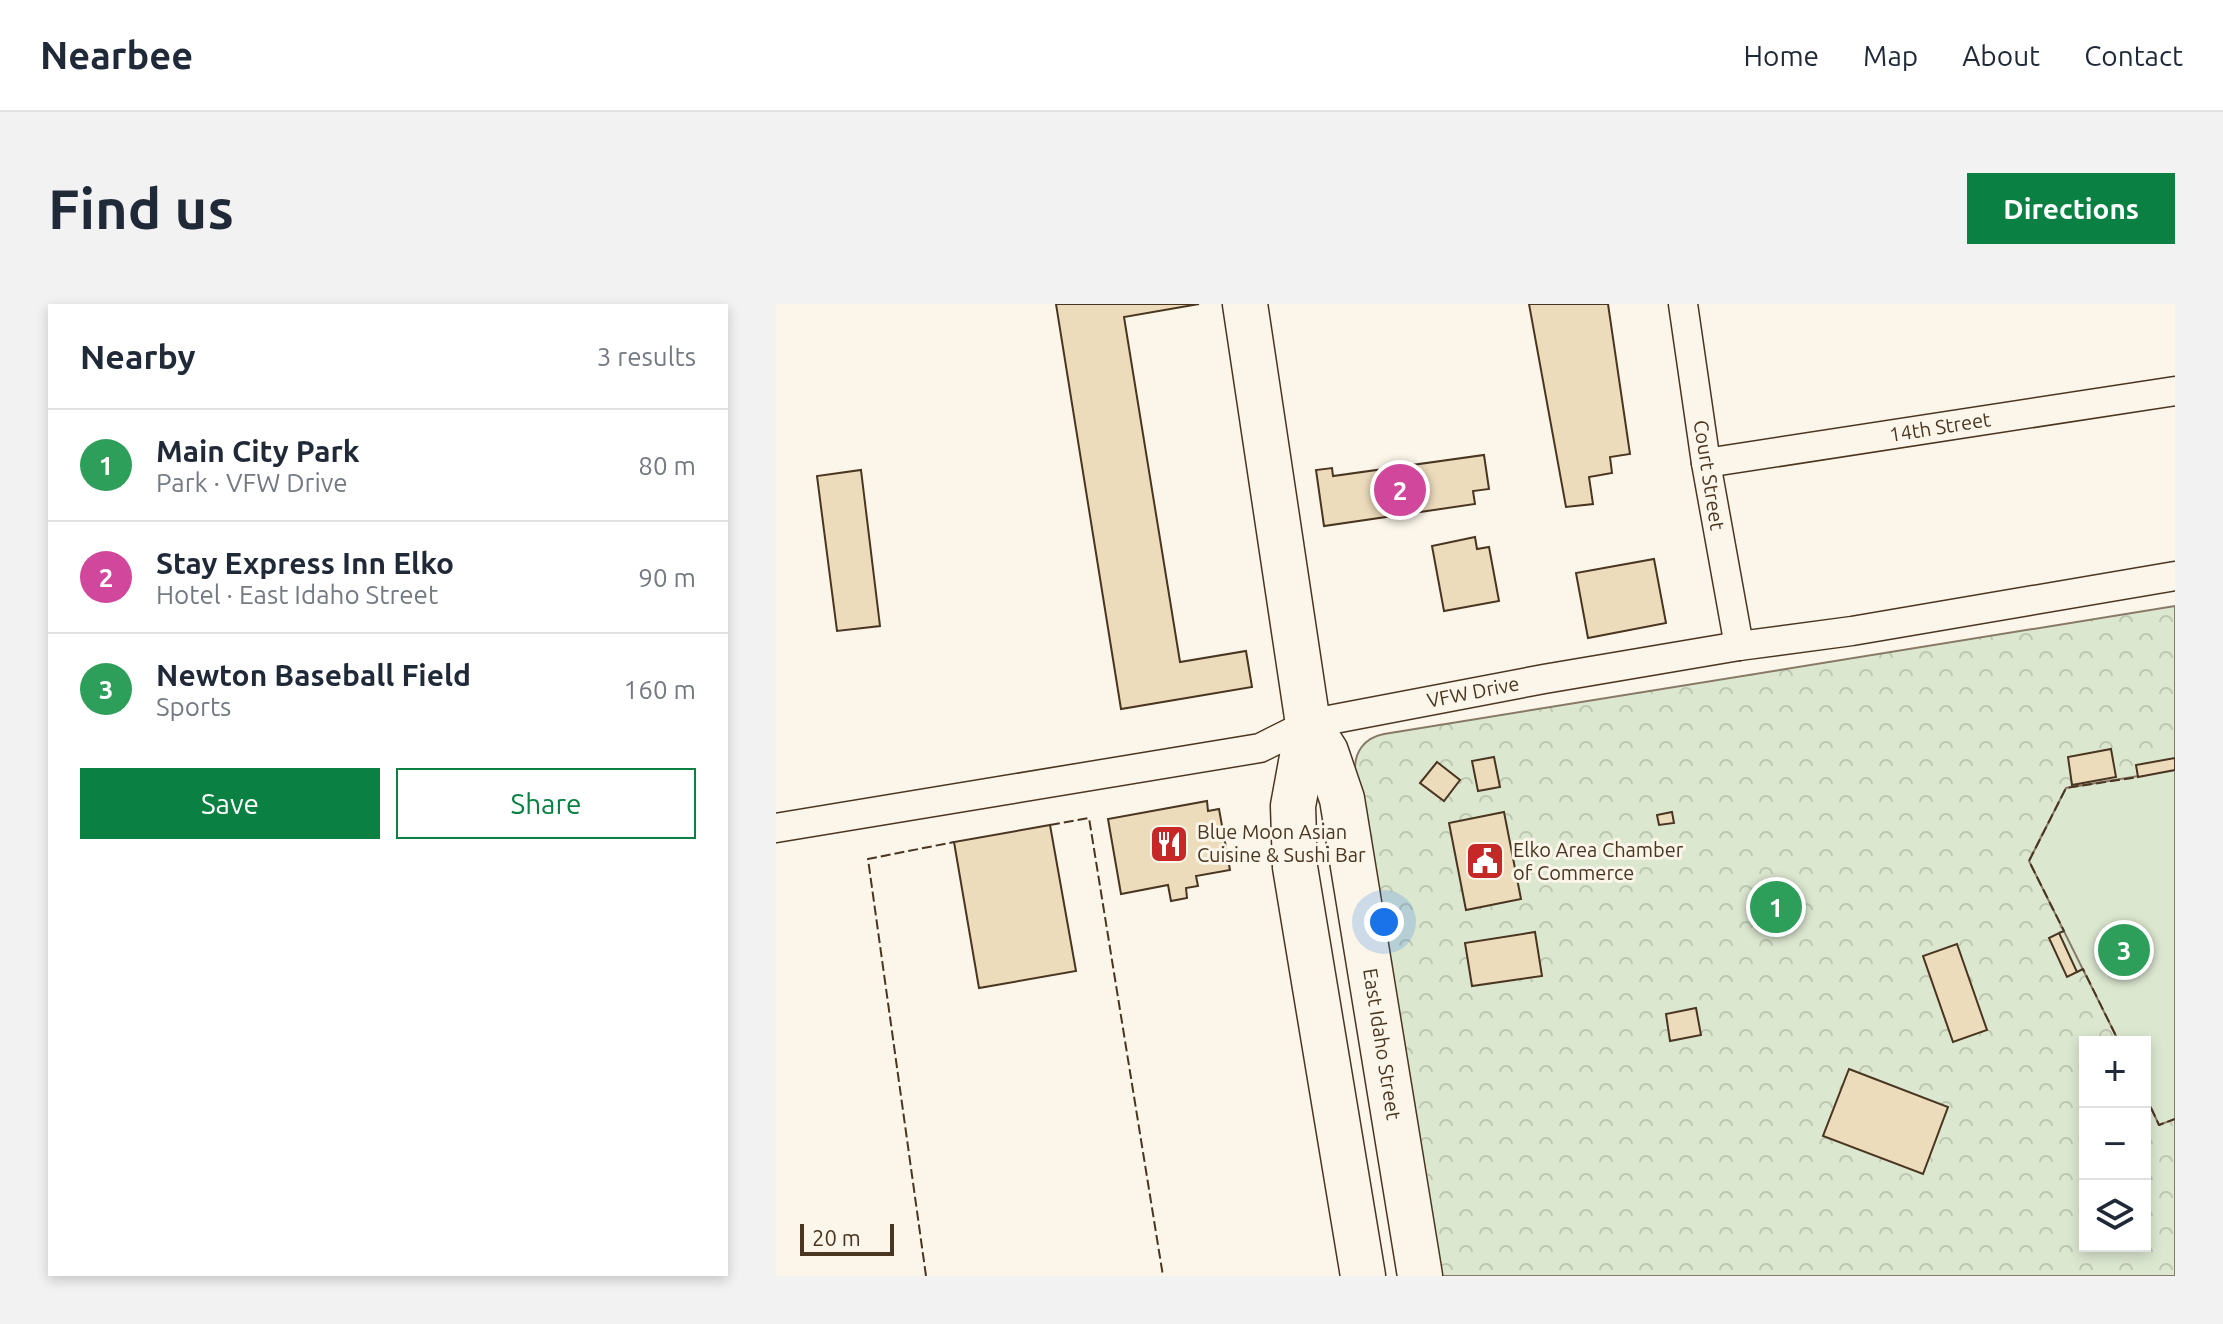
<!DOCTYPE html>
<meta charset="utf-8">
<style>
body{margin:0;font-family:Ubuntu,sans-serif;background:#f2f2f3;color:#1f2937}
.controls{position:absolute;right:24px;bottom:24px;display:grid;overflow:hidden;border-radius:0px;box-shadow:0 4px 12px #0003}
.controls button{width:72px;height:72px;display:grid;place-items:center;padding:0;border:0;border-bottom:2px solid #e0e1e3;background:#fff;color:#1f2937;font:40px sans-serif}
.scale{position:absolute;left:24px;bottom:20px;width:94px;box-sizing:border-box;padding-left:8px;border:4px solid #4a3520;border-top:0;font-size:22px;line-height:28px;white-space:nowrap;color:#4a3520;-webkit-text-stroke:6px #fbf6e9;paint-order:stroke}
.you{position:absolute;left:608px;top:618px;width:28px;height:28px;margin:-20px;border:6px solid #fff;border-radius:50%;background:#1a73e8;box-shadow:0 0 0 12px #1a73e833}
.badge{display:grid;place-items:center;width:52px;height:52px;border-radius:50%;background:#0b8043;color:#fff;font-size:26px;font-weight:700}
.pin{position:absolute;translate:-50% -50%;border:4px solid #fff;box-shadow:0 2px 8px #0006}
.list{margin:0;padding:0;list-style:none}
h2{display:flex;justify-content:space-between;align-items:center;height:104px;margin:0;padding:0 32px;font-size:34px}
h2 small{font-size:26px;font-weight:400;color:#747a83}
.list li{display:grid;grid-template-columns:52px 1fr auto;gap:24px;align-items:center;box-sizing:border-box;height:112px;padding:0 32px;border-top:2px solid #e0e1e3}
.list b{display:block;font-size:30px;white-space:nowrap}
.list p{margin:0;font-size:26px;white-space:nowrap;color:#747a83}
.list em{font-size:26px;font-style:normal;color:#747a83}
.actions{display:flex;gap:16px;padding:24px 32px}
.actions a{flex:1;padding:18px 0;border:2px solid #0b8043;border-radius:0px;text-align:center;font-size:28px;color:#0b8043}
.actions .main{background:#0b8043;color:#fff}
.icon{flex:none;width:44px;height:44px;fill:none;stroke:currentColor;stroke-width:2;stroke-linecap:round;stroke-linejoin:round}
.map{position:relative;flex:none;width:1399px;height:972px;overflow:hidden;border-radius:0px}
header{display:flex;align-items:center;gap:48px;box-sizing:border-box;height:112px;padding:0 40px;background:#fff;border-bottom:2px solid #e0e1e3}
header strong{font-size:38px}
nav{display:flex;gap:44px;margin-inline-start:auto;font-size:28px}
.intro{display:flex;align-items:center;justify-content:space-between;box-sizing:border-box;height:192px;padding:0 48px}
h1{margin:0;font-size:56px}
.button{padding:20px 36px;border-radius:0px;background:#0b8043;color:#fff;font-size:28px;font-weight:700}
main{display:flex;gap:48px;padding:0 48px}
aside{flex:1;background:#fff;border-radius:0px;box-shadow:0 4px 12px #0003}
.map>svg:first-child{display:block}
.park{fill:url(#park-crowns);stroke:#887966;stroke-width:2;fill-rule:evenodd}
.pitch{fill:#dce7d0;stroke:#887966;stroke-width:2}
.building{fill:#ecdcbc;stroke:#4a3520;stroke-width:2}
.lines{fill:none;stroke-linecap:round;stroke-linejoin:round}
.minor-casing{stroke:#4a3520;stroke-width:31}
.primary-casing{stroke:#4a3520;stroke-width:47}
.minor{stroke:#fbf6e9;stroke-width:28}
.primary{stroke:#fbf6e9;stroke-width:44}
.fence{stroke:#4a3520;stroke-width:2;stroke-dasharray:10 4;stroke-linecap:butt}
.labels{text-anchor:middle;stroke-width:6;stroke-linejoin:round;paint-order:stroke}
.street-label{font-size:20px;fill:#4a3520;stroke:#fbf6e9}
.poi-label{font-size:20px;fill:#4a3520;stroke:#fbf6e9;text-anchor:start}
</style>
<header>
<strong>Nearbee</strong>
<nav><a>Home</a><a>Map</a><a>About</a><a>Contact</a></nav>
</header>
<div class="intro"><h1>Find us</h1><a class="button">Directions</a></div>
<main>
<aside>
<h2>Nearby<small>3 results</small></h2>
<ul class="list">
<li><span class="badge" style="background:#2e9e5b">1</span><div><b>Main City Park</b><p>Park · VFW Drive</p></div><em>80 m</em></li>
<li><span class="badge" style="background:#d1479c">2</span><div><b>Stay Express Inn Elko</b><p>Hotel · East Idaho Street</p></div><em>90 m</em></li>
<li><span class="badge" style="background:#2e9e5b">3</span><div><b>Newton Baseball Field</b><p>Sports</p></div><em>160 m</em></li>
</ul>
<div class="actions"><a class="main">Save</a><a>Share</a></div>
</aside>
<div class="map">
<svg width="1399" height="972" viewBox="0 0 1399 972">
<defs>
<pattern id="park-crowns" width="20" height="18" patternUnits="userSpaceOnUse" patternTransform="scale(2)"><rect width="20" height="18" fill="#dce7d0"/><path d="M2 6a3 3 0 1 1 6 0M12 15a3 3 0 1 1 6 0" fill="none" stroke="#bec7b2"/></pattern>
</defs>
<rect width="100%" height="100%" fill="#fbf6e9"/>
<path class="park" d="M 1399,302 L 1399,972 L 661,972 L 579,468 C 578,448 588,434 608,430 ZM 1309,738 L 1369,738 L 1369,942 L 1309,942 Z"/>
<polygon class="pitch" points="1399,466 1399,815 1383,821 1369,791 1369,738 1343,738 1253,557 1290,484"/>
<g class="building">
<polygon points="280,0 423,0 348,13 404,358 470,347 476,383 345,405"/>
<polygon points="753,0 832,0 854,150 834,153 836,169 813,173 817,200 790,203"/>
<polygon points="708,151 713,185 697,187 699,200 548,222 540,166 556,164 557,172"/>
<polygon points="85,166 104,322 61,327 41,172"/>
<polygon points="699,233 701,245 713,243 723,297 668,307 656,242"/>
<polygon points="878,255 890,319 812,334 800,269"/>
<polygon points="1335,445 1340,473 1296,481 1292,453"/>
<polygon points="718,453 724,483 702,487 696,457"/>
<polygon points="1399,454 1399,466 1362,473 1360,461"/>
<polygon points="661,458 684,476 668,497 644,479"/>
<polygon points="431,497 432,507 443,505 454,566 420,572 422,582 410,584 411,594 395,597 392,581 345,590 332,515"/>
<polygon points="728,508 745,595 690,606 673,519"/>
<polygon points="896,508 898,519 883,521 881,511"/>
<polygon points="274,521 300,667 203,684 178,538"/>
<polygon points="759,628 766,672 696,682 689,639"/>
<polygon points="1283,629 1301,668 1291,673 1273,634"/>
<polygon points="1181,640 1211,726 1177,738 1147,652"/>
<polygon points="920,704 925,731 894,737 890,710"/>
<polygon points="1073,765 1172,803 1147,870 1047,832"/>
</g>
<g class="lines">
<defs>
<g id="minor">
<polyline points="907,0 930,159 963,342"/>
<polyline points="930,159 1399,87"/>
<polyline points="0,524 484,444 532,420 768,375 963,342 1076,327 1399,272"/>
</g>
<g id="primary">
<polyline points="469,0 532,420 517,502 519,563 587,972"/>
<polyline points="532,420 550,448 566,495 644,972"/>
</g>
</defs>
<use href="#minor" class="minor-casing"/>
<use href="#primary" class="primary-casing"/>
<use href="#minor" class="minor"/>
<use href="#primary" class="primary"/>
<g class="fence">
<polyline points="274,521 313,514 387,972"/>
<polyline points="1283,629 1288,627 1253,557 1290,484 1362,473"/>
<polyline points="1301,668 1307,665 1343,738"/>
<polyline points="1369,791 1383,821 1399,815"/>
<polyline points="150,972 92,555 178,538"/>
</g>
</g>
<defs>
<symbol id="restaurant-square" viewBox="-11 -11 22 22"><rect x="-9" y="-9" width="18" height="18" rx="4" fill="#c62828" stroke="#fbf6e9"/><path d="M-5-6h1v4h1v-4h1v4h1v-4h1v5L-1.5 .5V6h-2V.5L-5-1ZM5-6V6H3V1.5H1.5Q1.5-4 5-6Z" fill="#fff"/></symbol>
<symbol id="civic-square" viewBox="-11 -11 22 22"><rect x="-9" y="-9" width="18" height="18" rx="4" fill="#c62828" stroke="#fbf6e9"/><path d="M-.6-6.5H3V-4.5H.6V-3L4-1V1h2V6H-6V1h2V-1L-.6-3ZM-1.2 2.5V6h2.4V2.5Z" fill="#fff"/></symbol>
</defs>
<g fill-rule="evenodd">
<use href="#restaurant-square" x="371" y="518" width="44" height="44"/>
<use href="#civic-square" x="687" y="535" width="44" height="44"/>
</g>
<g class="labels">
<g class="street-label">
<text transform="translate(1164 123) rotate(-9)" y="7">14th Street</text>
<text transform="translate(933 171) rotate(81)" y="7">Court Street</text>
<text transform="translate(697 388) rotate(-11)" y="7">VFW Drive</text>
<text transform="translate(606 740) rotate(81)" y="7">East Idaho Street</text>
</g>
<g class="poi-label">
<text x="421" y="535">Blue Moon Asian<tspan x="421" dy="23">Cuisine &amp; Sushi Bar</tspan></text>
<text x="737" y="553">Elko Area Chamber<tspan x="737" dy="23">of Commerce</tspan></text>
</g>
</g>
</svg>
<div class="controls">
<button>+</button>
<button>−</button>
<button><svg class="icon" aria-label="layers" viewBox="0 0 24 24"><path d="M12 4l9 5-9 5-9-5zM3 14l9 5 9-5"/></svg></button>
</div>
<div class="scale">20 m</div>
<div class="you"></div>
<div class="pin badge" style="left:1000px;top:603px;background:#2e9e5b">1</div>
<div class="pin badge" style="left:624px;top:186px;background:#d1479c">2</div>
<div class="pin badge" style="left:1348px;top:646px;background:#2e9e5b">3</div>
</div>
</main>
